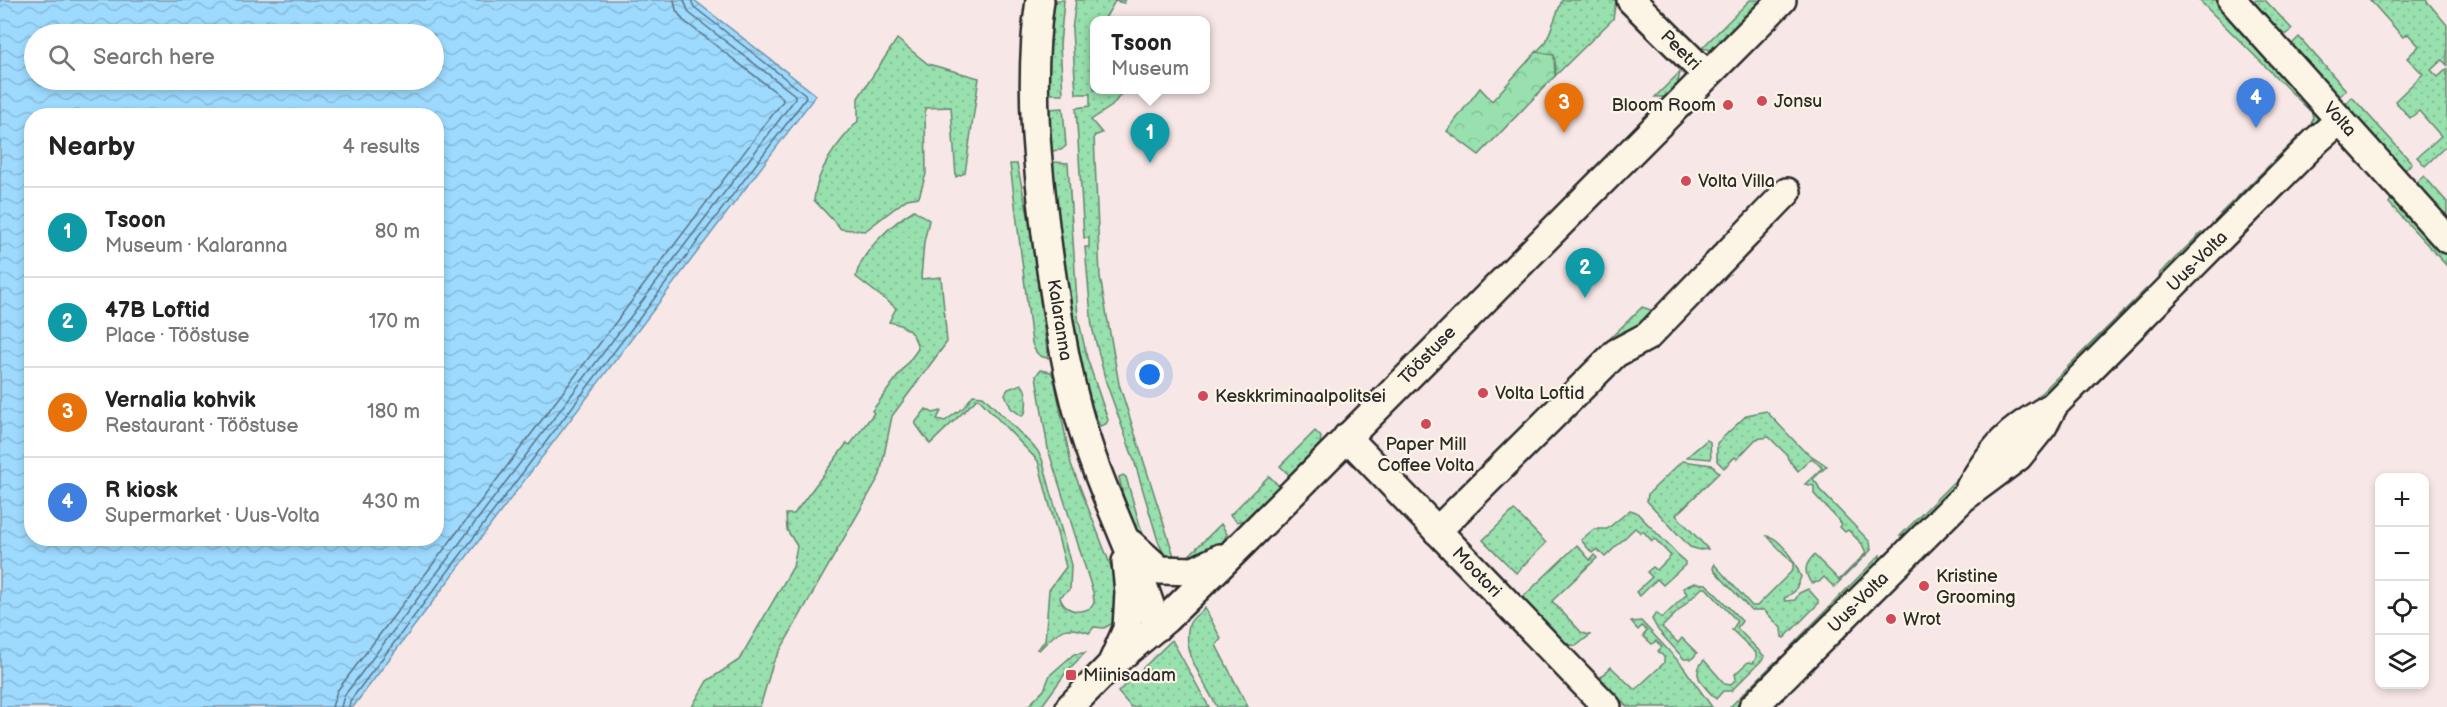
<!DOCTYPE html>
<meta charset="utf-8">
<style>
body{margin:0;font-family:"Balsamiq Sans",sans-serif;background:#f6f6f6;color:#222}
.controls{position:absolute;right:18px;bottom:18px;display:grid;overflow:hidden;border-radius:12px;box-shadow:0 3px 9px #0003}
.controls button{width:54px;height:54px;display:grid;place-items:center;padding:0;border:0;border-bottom:2px solid #e0e0e0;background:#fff;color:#222;font:30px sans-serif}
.you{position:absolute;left:1150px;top:375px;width:21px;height:21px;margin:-15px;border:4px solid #fff;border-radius:50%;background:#1a73e8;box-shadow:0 0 0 9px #1a73e833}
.badge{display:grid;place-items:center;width:39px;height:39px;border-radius:50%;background:#1a73e8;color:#fff;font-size:20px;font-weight:700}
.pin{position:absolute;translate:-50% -50px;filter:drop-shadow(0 2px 3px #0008)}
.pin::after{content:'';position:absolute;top:32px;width:21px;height:18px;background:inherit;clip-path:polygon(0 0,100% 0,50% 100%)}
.popup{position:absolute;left:1090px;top:16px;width:120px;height:78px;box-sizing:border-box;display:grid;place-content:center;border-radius:12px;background:#fff;filter:drop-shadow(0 2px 4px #0005);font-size:20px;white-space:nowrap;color:#767676}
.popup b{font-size:22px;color:#222}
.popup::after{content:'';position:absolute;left:50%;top:100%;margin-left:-12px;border:12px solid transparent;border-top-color:#fff}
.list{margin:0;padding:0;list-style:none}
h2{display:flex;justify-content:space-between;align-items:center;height:78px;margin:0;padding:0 24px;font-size:26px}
h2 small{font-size:20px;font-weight:400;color:#767676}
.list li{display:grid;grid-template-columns:39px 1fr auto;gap:18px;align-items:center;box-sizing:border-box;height:90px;padding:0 24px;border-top:2px solid #e0e0e0}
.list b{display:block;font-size:22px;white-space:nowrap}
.list p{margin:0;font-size:20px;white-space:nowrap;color:#767676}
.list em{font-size:20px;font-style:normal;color:#767676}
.icon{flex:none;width:33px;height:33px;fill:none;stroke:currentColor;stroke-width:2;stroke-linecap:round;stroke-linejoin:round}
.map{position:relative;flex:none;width:2447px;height:707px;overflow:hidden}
.search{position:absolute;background:#fff;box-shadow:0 3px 9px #0003;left:24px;top:24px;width:420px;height:66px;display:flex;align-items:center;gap:15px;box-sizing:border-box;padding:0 21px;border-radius:33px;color:#767676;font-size:22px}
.panel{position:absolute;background:#fff;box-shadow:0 3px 9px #0003;left:24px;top:108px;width:420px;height:438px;border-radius:24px}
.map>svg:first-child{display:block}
.green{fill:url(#green-dots);stroke:#62866c;stroke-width:1.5}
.forest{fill:url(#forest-crowns);stroke:#62866c;stroke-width:1.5}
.water{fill:url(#water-waves);stroke:#6f94aa;stroke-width:1.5;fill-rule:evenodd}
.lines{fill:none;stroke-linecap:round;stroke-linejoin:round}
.shore{stroke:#59717f;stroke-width:1.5}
.minor-casing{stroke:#2b2b2b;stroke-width:32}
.minor{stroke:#fcf5e5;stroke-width:27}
.poi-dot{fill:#d1495b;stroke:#fcf5e5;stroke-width:2}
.labels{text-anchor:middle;stroke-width:4.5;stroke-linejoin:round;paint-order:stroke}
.street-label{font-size:18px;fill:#2b2b2b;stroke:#fcf5e5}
.poi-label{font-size:18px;fill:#2b2b2b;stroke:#fcf5e5;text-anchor:start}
</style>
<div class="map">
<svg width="2447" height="707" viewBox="0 0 2447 707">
<defs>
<pattern id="green-dots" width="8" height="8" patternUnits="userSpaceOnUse" patternTransform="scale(1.5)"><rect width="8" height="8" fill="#98e0ae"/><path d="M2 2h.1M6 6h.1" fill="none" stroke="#83c096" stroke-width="1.8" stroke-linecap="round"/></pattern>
<pattern id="forest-crowns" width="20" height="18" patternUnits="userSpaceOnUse" patternTransform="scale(1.5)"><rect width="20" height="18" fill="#98e0ae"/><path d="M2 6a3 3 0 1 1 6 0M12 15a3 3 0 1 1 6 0" fill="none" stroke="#83c096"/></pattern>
<pattern id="water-waves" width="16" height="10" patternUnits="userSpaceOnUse" patternTransform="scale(1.5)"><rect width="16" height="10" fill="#9ddafe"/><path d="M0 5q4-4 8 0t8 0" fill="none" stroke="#87bbda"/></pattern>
</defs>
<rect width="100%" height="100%" fill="#f8e7e7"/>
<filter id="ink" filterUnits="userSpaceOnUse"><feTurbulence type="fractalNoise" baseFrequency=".0167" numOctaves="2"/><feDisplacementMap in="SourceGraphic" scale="12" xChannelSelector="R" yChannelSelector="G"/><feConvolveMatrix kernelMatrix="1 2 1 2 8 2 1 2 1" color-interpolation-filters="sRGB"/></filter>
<g filter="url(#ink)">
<g class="green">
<polygon points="1051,0 1064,0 1060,45 1063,94 1045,94"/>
<polygon points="1076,0 1125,0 1124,3 1115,1 1104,20 1094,21 1094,90 1124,90 1112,106 1091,120 1102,133 1094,136 1100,277 1119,384 1174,556 1170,559 1166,559 1158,541 1134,460 1106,382 1092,327 1085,247 1089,247 1089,238 1084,238 1076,108 1090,106 1090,94 1076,94 1072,30"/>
<polygon points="1562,0 1616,0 1613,19 1555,76 1556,68 1554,56 1536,52 1546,42"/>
<polygon points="1750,0 1766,0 1719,47 1712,50 1702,48"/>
<polygon points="2199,0 2222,0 2320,108 2321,123 2315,131 2310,126 2313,119 2312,113"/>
<polygon points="2247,0 2265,0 2292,29 2287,34 2281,35"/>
<polygon points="2370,0 2426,0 2447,25 2447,65 2442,60 2431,70 2438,77 2447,69 2447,145 2425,166 2417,157 2441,136 2419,111 2410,118 2395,101 2423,74 2407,58 2419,46 2408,34 2403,37"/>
<polygon points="2299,37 2346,90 2340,96 2335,96 2292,50 2293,43"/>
<path d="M 897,39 L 928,64 L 979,78 L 965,173 L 956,177 L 951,107 L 925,108 L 926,174 L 919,197 L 907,199 L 865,231 L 841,229 L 814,200 C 817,168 837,144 858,121 L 858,98 Z"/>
<polygon points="1680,72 1677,87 1667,97 1655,97"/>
<polygon points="2352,97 2412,163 2406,169 2399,168 2344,109 2345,105"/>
<polygon points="1063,108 1066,146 1061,150 1051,151 1048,109"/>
<polygon points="2301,134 2305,134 2230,215 2220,214"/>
<path d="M 1052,162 L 1068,163 L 1078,317 L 1087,358 L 1108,420 L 1106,424 L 1100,426 C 1066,353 1057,243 1052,162 Z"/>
<path d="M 1010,164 L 1017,164 L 1029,220 L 1048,358 C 1038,357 1035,352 1032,343 Z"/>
<polygon points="2424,176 2447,202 2447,219 2418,187 2418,181"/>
<polygon points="2393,196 2447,251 2447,266 2389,203"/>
<path d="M 914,210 L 929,220 L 924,242 L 921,279 L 941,277 L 947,342 L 892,416 L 880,475 L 773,663 L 760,707 L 692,707 L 707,681 L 739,660 L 793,567 L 797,546 L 787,530 L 786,514 L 794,514 L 847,443 L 850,445 L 874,413 L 872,411 L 918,349 C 915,333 906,325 889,322 L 896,308 L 856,277 C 860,252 893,223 914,210 Z"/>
<polygon points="2205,232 2206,235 2158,281 2160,273 2201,233"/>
<polygon points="2146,289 2152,289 2042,404 2006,428"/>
<polygon points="1642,307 1651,310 1651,320 1591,363 1590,358"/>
<polygon points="2150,325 2153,327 2077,403 2076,402"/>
<path d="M 1040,370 L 1051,372 L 1054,378 L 1071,464 L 1115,577 L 1118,597 L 1115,622 L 1104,628 L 1094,627 L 1089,633 C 1063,623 1057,632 1039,650 L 1037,649 L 1045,641 L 1049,590 L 1066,567 L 1038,461 L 978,398 L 930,444 L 915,423 L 926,409 L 933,413 L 941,411 L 937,419 L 945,421 L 964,407 L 973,395 L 983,396 L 1037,450 L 1042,459 L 1071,565 L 1070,589 L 1060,597 C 1064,616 1092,614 1094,602 C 1094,601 1093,594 1093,592 L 1048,449 L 1036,376 Z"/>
<path d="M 1021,384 C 1028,390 1027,404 1025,413 L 1022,416 L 1011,408 L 1005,394 L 1008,389 Z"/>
<path d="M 1766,411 L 1803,450 L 1827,466 L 1813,479 L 1818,485 L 1819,489 L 1870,542 L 1871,550 L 1834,587 L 1824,577 L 1819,582 L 1811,583 C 1804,572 1804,565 1814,555 L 1839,580 L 1866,553 L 1862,544 L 1848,530 L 1845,532 L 1840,527 L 1842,524 L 1814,494 L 1814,486 L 1805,484 L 1822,468 L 1812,458 L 1798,471 L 1788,459 L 1787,455 L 1769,437 L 1756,439 L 1737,459 L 1735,457 L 1724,468 L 1717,461 L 1717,443 L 1747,415 Z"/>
<polygon points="1315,431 1321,437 1320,444 1289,475 1280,466"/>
<polygon points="1707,440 1710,442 1711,459 1687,457"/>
<polygon points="1993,442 1962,486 1907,536 1900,536"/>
<polygon points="1682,461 1712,465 1719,473 1676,515 1708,549 1700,550 1690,547 1647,501 1648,494"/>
<path d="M 1123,475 L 1126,477 L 1141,529 L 1153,556 C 1130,537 1125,503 1119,477 Z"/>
<polygon points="1269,476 1279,486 1244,520 1237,522 1230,515"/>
<polygon points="1514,510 1546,543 1516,573 1483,540"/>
<polygon points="1630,510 1636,512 1685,562 1685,565 1663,585 1657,579 1640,596 1636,592 1652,577 1647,572 1653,567 1657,570 1671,556 1655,539 1652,541 1643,531 1641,533 1635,528 1605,557 1597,549 1592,553 1581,540 1594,529 1607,529"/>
<path d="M 1221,524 L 1227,534 C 1219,554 1194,561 1176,568 Z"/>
<path d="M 1767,536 C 1781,537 1796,564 1801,577 L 1795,591 L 1784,599 L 1785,601 L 1795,600 L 1799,593 L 1808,589 L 1818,600 L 1818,604 L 1784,638 L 1782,637 L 1781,628 L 1764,610 L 1751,610 L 1713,569 L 1714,564 L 1752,606 L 1757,606 L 1793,570 L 1793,563 Z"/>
<polygon points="1577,545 1590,560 1594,555 1597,558 1552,601 1582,633 1590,635 1576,646 1567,644 1523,600 1524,596"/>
<polygon points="1880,555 1880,562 1795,654 1791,650 1791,646"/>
<path d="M 1694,583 L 1706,584 L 1742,621 L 1737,628 L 1765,657 L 1731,691 L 1723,691 L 1716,699 C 1705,687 1689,675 1704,660 L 1725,684 L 1730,685 L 1736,679 L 1735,674 L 1748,662 L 1753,663 L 1756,658 L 1756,653 L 1732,630 L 1736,624 L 1736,620 L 1706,588 L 1702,588 L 1662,627 L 1678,643 L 1682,638 L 1697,653 L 1692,659 L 1684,659 L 1658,630 L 1652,619 L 1656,613 L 1662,618 L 1687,594 L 1683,588 Z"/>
<path d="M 1205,608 L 1221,639 L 1216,645 L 1248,707 L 1217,707 C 1205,683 1181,652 1189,625 C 1191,618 1200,613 1205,608 Z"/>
<polygon points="1641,621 1682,665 1712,707 1627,707 1603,682 1601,677 1611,667 1635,690 1664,663 1664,657 1658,651 1662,647 1656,641 1652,644 1643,636 1647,631 1642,626 1638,630 1631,622"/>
<polygon points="1172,640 1209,707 1131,707 1118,692"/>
<polygon points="1085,653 1067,671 1041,707 1027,707 1044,690 1050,675 1074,654"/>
<polygon points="1775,662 1780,662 1742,707 1730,707"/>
</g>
<polygon class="forest" points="1536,52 1554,55 1555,76 1479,155 1447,131 1480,88 1492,101"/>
<path class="water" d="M 0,0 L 694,0 L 816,95 L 353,707 L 0,707 ZM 34,34 L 434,34 L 434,80 L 34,80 ZM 32,116 L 436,116 L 436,538 L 32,538 Z"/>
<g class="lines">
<g class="shore">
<polyline points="332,707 337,691 783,101 782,97 683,20 676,10 674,0"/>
<polyline points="341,707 344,696 795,99 795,95 689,13 684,0"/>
<polyline points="349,707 350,701 806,98 805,94 694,7 691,0"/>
</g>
<defs>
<g id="minor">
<path d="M 1040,0 C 1028,84 1037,165 1048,249 C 1058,319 1068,390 1092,457 C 1112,514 1140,568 1157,627"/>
<polyline points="1631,0 1706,74"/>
<polyline points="2232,0 2447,239"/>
<polyline points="1347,437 1607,707"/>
<path d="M 1970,487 C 1994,447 2009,430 2050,408"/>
<polyline points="1437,531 1616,353 1648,336 1787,192"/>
<polyline points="1131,544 1160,570 1194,571 1220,558"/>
<polyline points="1113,661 1127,629 1129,592 1126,562"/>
<polyline points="1070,707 1113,663 1166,619 1242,544 1782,0"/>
<polyline points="1753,707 1963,498 2018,457 2043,426 2054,405 2317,140 2340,120"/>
</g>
</defs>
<use href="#minor" class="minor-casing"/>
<use href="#minor" class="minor"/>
</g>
</g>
<g class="poi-dot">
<circle cx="1762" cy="101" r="6"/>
<circle cx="1728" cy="105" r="6"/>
<circle cx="1686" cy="181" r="6"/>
<circle cx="1483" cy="393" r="6"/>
<circle cx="1203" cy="396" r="6"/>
<circle cx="1426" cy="424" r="6"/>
<circle cx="1924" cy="586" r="6"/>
<circle cx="1891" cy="619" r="6"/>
<rect x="1065" y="669" width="12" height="12" rx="3"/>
</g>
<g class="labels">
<g class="street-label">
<text transform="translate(1681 50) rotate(45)" y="6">Peetri</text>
<text transform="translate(2340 119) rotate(48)" y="6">Volta</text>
<text transform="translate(2197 261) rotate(-45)" y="6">Uus-Volta</text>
<text transform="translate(1060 320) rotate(81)" y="6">Kalaranna</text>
<text transform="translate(1427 355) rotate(-46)" y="6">Tööstuse</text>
<text transform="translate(1477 572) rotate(46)" y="6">Mootori</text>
<text transform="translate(1858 602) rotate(-45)" y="6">Uus-Volta</text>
</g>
<g class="poi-label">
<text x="1774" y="107">Jonsu</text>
<text x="1716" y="111" text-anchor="end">Bloom Room</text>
<text x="1698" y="187">Volta Villa</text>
<text x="1495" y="399">Volta Loftid</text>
<text x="1215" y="402">Keskkriminaalpolitsei</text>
<text x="1426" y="450" text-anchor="middle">Paper Mill<tspan x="1426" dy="21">Coffee Volta</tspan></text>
<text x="1936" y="582">Kristine<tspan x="1936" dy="21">Grooming</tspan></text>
<text x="1903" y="625">Wrot</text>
<text x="1083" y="681">Miinisadam</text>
</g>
</g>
</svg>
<div class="controls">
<button>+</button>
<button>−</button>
<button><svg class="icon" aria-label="locate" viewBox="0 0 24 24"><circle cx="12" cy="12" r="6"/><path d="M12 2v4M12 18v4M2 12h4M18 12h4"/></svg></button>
<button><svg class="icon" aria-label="layers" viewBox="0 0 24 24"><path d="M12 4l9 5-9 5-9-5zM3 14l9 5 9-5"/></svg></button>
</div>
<div class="you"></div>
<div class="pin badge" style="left:1150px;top:163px;background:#0f9aa8">1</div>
<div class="popup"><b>Tsoon</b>Museum</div>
<div class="pin badge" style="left:1585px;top:298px;background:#0f9aa8">2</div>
<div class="pin badge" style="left:1564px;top:133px;background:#e8710a">3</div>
<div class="pin badge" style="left:2256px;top:128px;background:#3f7fe0">4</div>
<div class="search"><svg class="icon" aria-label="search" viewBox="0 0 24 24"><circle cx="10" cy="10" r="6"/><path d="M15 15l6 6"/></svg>Search here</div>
<section class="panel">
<h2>Nearby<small>4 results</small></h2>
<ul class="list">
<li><span class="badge" style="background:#0f9aa8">1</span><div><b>Tsoon</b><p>Museum · Kalaranna</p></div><em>80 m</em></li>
<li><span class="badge" style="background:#0f9aa8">2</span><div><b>47B Loftid</b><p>Place · Tööstuse</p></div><em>170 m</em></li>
<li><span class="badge" style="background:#e8710a">3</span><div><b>Vernalia kohvik</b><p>Restaurant · Tööstuse</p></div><em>180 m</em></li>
<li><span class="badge" style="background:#3f7fe0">4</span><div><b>R kiosk</b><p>Supermarket · Uus-Volta</p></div><em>430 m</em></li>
</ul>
</section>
</div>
